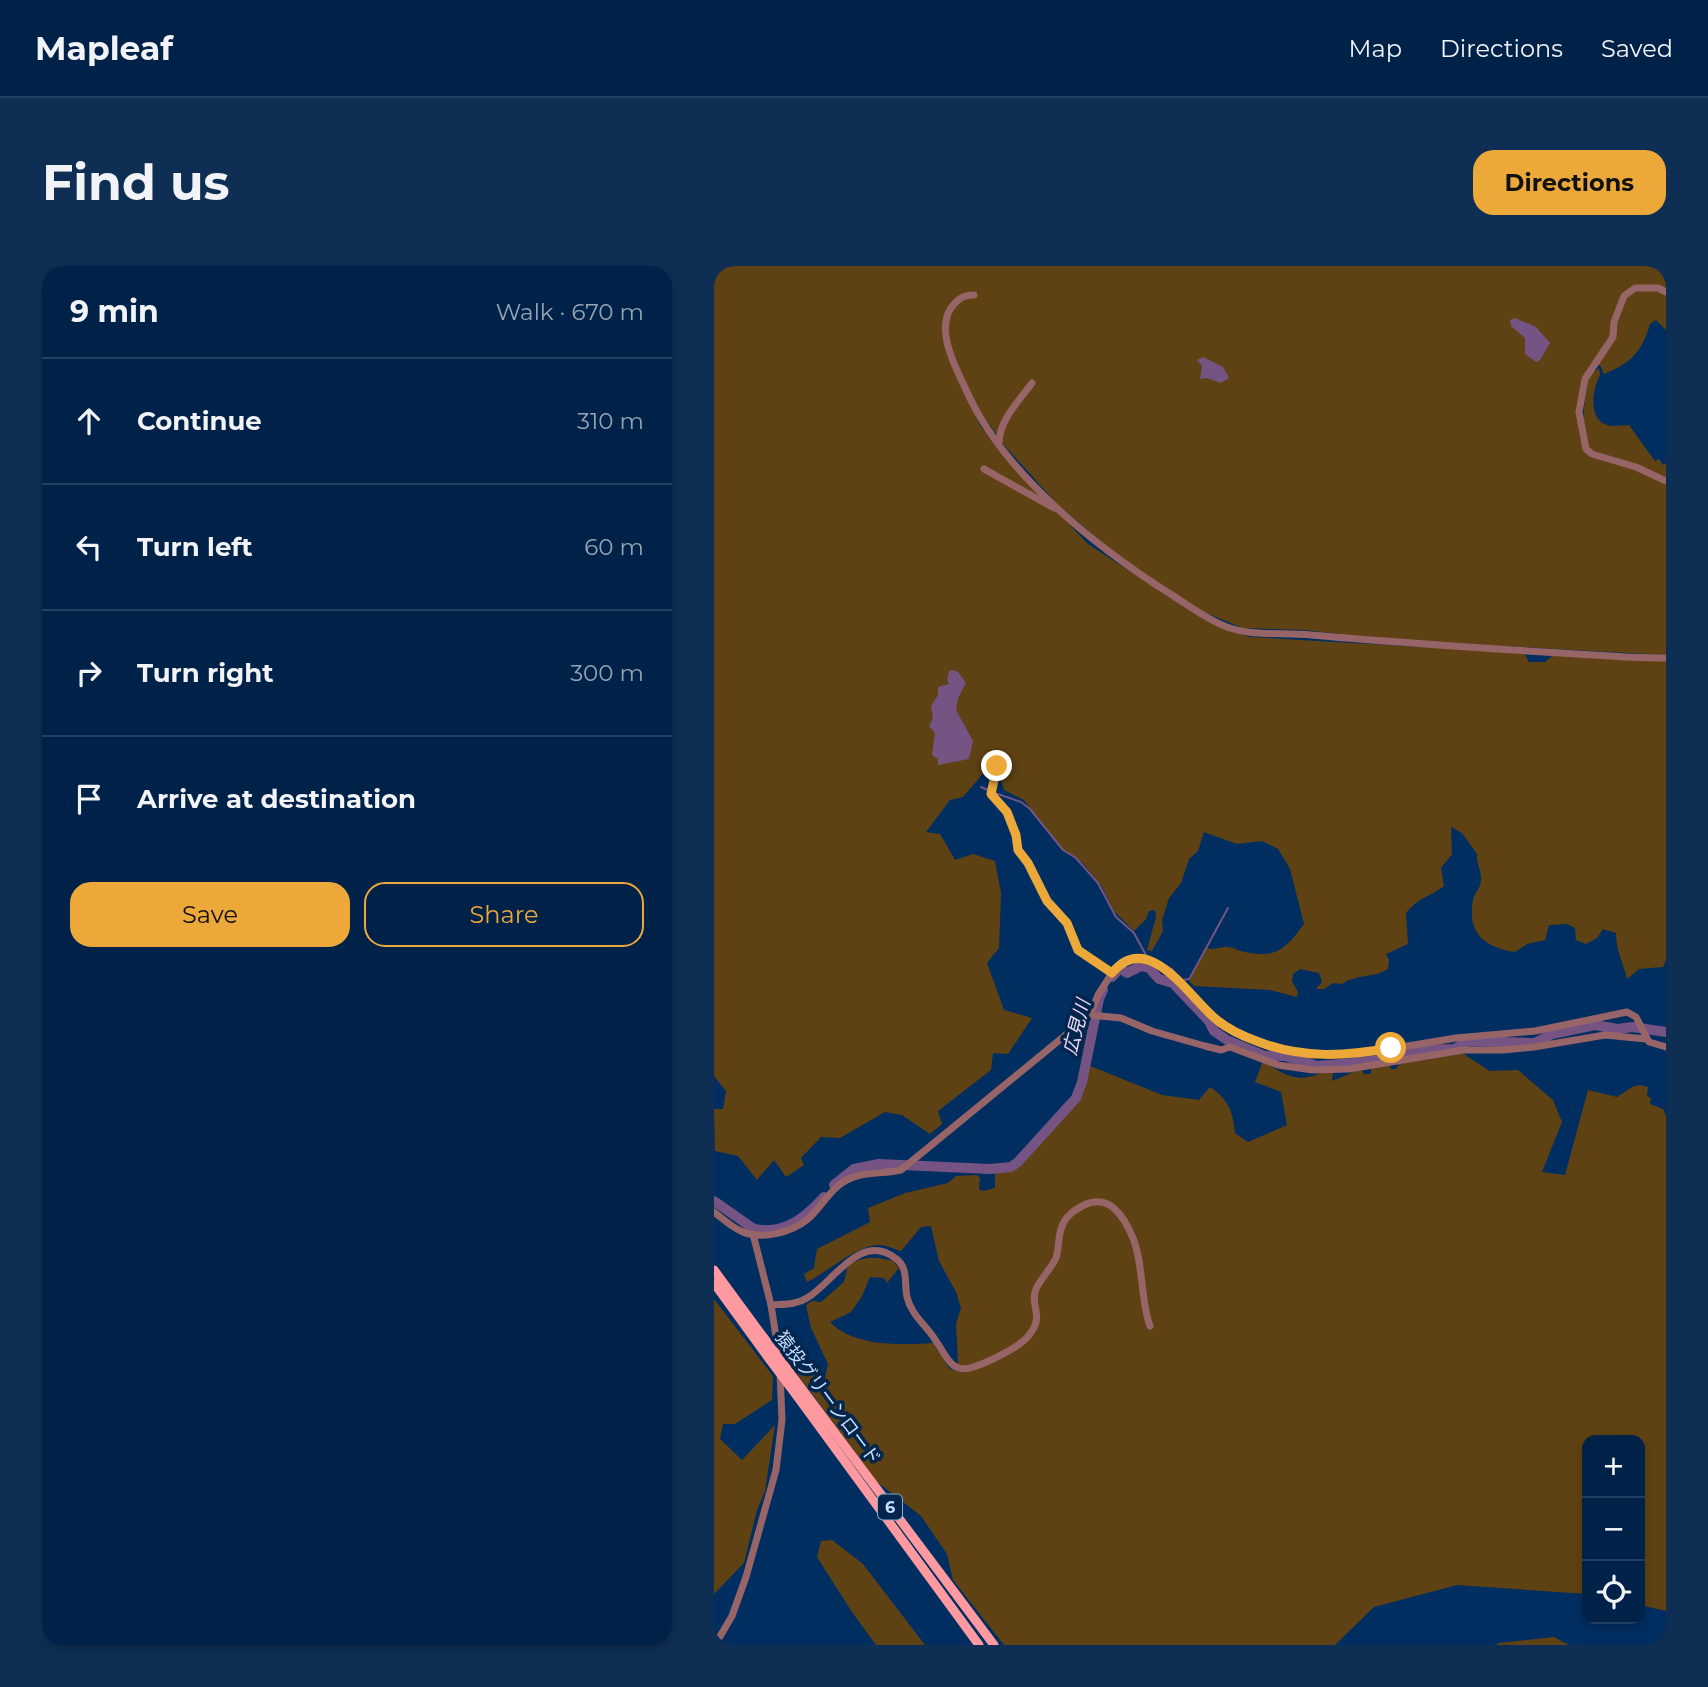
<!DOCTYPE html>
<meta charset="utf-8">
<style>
body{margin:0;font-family:Montserrat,"Noto Sans JP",sans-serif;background:#0e2f53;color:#f1f3f6}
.controls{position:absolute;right:21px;bottom:21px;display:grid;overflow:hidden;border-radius:14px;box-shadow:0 4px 10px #0003}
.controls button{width:63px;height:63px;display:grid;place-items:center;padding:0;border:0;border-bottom:2px solid #223f61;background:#002249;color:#f1f3f6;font:35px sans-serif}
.stop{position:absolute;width:21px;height:21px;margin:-16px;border:5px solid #eca93a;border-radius:50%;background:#fff}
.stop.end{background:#eca93a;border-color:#fff;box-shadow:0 2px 7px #0008}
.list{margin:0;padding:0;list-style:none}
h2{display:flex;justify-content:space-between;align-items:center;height:91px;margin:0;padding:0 28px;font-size:30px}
h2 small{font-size:23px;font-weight:400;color:#95a4b4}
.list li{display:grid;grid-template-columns:46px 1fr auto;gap:21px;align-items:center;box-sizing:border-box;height:126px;padding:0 28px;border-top:2px solid #223f61}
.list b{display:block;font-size:26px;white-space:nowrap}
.list em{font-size:23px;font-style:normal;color:#95a4b4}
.actions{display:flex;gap:14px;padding:21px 28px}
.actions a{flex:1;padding:16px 0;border:2px solid #eca93a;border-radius:21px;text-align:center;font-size:24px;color:#eca93a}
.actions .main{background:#eca93a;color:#111}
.icon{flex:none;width:38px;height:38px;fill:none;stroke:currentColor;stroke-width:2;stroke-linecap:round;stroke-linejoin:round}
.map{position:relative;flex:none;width:952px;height:1379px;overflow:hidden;border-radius:21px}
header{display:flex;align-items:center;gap:42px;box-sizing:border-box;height:98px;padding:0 35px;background:#002249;border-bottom:2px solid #223f61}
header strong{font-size:33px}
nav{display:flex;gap:38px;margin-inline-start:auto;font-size:24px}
.intro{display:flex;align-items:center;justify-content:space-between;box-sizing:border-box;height:168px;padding:0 42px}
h1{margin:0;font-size:49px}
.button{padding:18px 32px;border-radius:21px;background:#eca93a;color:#111;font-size:24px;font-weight:700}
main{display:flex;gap:42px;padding:0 42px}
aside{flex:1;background:#002249;border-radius:21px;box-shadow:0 4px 10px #0003}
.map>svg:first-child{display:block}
.green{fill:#5e4213}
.water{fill:#755483}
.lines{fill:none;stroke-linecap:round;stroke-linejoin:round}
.stream{stroke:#755483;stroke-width:2}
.river{stroke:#755483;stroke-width:10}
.minor{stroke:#976568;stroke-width:7}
.major{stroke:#fe99a0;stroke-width:9}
.major-bridge{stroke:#fe99a0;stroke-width:9}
.route{stroke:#eca93a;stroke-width:9}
.labels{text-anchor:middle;stroke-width:7;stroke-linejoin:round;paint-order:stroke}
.shield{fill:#04254c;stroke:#8ca7c9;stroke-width:2}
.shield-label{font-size:16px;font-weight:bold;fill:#c7dfff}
.street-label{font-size:18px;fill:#c7dfff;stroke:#04254c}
.water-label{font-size:19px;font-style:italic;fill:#eed9f7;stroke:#04254c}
</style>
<header>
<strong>Mapleaf</strong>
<nav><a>Map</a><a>Directions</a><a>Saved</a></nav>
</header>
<div class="intro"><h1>Find us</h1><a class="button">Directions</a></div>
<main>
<aside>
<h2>9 min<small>Walk · 670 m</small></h2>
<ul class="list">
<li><svg class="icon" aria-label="ahead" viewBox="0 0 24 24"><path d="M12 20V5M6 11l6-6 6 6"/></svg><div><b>Continue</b></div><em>310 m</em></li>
<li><svg class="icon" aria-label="left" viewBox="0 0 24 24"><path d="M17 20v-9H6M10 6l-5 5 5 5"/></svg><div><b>Turn left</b></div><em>60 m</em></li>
<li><svg class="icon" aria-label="right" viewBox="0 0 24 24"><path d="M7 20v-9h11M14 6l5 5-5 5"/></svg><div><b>Turn right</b></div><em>300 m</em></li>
<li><svg class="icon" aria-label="arrive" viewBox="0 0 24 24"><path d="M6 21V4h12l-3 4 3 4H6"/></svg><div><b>Arrive at destination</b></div></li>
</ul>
<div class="actions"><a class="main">Save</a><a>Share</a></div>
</aside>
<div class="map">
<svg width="952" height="1379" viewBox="0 0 952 1379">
<rect width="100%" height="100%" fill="#002e61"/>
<g class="green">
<path d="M 0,0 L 952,0 L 952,64 L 942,54 L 936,58 C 928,86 917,97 890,108 L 886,99 L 873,103 C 866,131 860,153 869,181 L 952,217 L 952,389 L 681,374 L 590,364 L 529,362 L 477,341 L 408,293 L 344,239 L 290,179 L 242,111 L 266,159 L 282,181 L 374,278 L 478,346 L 512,364 L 537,371 L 553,372 L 810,387 L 815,396 L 831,396 L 839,389 L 952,395 L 952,694 L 949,701 L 925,703 L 913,713 C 909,695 902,686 902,667 L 889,663 L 883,672 L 872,678 L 862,674 L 861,662 L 853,658 L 835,659 L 831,674 L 813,678 L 801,686 C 771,681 753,668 759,634 C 760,627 766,623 767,615 C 768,605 762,598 763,588 L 748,567 L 737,561 L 738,588 L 727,602 L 730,620 C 715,631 704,632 692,647 L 694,678 L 672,688 L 675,694 L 674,703 C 658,713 644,707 628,718 L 619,717 L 610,723 L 602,723 L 608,716 L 605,707 L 586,703 L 579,708 L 578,715 L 584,726 L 583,731 L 556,724 L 480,720 L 475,715 L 493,682 C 501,685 507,680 515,681 C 520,682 525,685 531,686 C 563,693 572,682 590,658 L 576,603 L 564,583 L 548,575 L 523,578 L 490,566 L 484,585 L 475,593 L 467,617 L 455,632 L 448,654 L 449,665 L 438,685 L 433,684 L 442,651 L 441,644 L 435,645 L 432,653 L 420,665 L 400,645 L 387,619 L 368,596 L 349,584 L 310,534 L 290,524 L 285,509 L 279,503 L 273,503 L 249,531 L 236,534 L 212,566 L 226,568 L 241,594 L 259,588 L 281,595 L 287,627 L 285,682 L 273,697 L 290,744 L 318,752 L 294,788 L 279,787 L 277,804 L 224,845 L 228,858 L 216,868 L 188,849 L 171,846 L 126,872 L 107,871 L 87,892 L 90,899 L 72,911 L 60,894 L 43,914 L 24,890 L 1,885 L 0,843 L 9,843 L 12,825 L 0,810 Z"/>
<path d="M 885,102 L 886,109 C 879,122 873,152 893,159 C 899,161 909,159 915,159 L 941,195 L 945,193 L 949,199 L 952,197 L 952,213 C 934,204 916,195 896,190 C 890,187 881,189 876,184 C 864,171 871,125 876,109 Z"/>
<path d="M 722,778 L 740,779 L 754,791 L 776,805 L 804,804 L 839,834 L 848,856 L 828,906 L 851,909 L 874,824 L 903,831 C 915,824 919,816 934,821 L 933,830 L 937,832 L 936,838 L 949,843 L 952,850 L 952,1345 L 926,1339 L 926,1174 L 873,1174 L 873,1328 L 743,1319 L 660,1341 L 621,1379 L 290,1379 L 239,1314 L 233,1288 L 207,1250 L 162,1215 L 78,1101 L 111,1111 L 114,1098 L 97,1062 L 92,1039 L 98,1035 L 107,1036 L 130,1016 L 134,999 C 149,990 163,990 179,995 L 185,1002 L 173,1017 L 170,1012 L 156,1011 L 148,1030 L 137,1046 L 116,1056 C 140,1081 187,1079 219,1077 L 235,1102 L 241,1105 L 244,1097 L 242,1058 L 247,1042 L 242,1026 L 225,995 L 217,960 L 207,961 L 187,985 C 180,983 172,979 166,979 C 143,978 113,1007 93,1016 L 90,1008 L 100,1002 L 103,983 L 156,956 L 154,942 L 191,927 L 234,917 L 242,910 L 263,909 L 266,912 L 265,923 L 269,925 L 281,922 L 281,905 L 297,903 L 305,897 L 363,834 L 374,799 L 448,829 L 485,834 L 496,821 C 514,833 519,845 521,867 L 534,876 L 573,859 L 567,826 L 541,816 L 549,795 C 569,808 580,817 605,808 L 604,805 L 619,806 L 618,815 L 647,803 L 650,808 L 657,808 L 657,800 L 675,797 L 677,803 L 682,803 L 686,797 L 716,793 Z"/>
<polygon points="0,1033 59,1110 58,1134 21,1158 9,1158 6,1173 28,1194 61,1159 51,1225 43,1244 30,1297 0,1328"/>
<polygon points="118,1274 149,1298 211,1379 162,1379 138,1346 103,1291 107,1275"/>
<polygon points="840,1371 855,1379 782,1379 785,1377"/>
</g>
<g class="water">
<polygon points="801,52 822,61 836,77 826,94 822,96 811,88 811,72 797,60 796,54"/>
<polygon points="489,91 509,101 515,112 507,117 493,112 486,113 488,100 483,94"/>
<polygon points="240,404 244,406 252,417 244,432 242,444 259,475 255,493 224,499 224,493 218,489 221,467 215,460 219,452 217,440 224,429 224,421 235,418 233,414 235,405"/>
</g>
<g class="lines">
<g class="stream">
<polyline points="267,521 276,525"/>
<polyline points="281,527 307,536 316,543 349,584 362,592 384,617 402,651 420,667 434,693"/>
<polyline points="469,714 475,713 478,708 514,642"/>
</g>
<g class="river">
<polyline points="398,711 406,702 413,707 427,700 435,702 445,713 459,717 495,755 500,765 513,774 551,790 571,790 603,800 649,796 691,790 707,784 740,783 754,775 821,777 838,768 881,759 903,763 919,761 952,766"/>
<polyline points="120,919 140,903 165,898 276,903 297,901 304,896 362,832 368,816 385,733 389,724"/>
<path d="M 0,935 L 40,963 C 70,969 91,952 110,931"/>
</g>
<g class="minor">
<polyline points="952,26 944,22 921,22 910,30 900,56 899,71 871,113 865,146 872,183 878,188 922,201 952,215"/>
<path d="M 260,29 C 251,29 247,31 241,37 C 218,60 242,102 253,126 C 290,208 383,282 458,329 C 475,340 494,354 513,361 C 540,371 569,366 597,369 C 675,376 752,381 830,386 C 871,388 911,392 952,392"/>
<path d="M 285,176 C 286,153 305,135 318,117"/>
<polyline points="270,203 340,242"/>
<polyline points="283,500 277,527 293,546 302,569 304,584 314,597 333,635 353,657 364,684 398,707"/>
<polyline points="376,749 407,752 438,765 491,780 507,784 516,781 564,799 599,804 635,803 749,784 789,784 820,781 891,769 932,773"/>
<path d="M 0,946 C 8,952 17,961 27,965 C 47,975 78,966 94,953 C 105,943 113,929 124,920 C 142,904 165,909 187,904 L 376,749 L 384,729 L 398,707 L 408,696 L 419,692 L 441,697 L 456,705 L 506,758 L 546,777 L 594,789 L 645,788 L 742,772 L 821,765 L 913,746 L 922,751 L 935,776 L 952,781"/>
<polyline points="39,968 57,1039 65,1090"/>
<path d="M 57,1039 C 69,1038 82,1039 93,1032 C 118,1018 146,965 181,992 C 195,1001 190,1018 193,1031 C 197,1049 213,1060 222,1075 C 227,1082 231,1091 237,1097 C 241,1102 249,1104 256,1102 C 271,1098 307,1081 316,1068 C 331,1048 315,1040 322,1023 C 327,1012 337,1003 342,992 C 346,980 343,967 350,956 C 354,948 362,943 370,939 C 396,927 410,951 419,972 C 430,1000 426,1033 436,1060"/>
<polyline points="1,1379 18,1350 32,1311 62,1204 68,1154 66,1106"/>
</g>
<g class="major">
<polyline points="0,1004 50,1072"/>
<polyline points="0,1017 56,1094"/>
<polyline points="73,1103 280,1379"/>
<polyline points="83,1130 265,1379"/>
</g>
<g class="major-bridge">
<polyline points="50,1072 73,1103"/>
<polyline points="56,1094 83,1130"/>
</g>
</g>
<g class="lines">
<path class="route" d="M 283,500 L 277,528 L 293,546 L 302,569 L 304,584 L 314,597 L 333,635 L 353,657 L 364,684 L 398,707 C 435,662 476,733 503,754 C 515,764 531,771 545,776 C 589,793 632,790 677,782"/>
</g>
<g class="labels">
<rect class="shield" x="164" y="1228.5" width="24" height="25" rx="5"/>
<g class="shield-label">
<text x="176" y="1247">6</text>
</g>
<g class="street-label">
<text transform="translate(114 1132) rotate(53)" y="6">猿投グリーンロード</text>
</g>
<g class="water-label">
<text transform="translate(362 761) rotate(-75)" y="7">広見川</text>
</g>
</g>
</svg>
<div class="controls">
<button>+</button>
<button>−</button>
<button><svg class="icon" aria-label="locate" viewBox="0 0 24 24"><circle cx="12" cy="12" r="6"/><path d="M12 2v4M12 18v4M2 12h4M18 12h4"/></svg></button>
</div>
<div class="stop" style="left:677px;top:782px"></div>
<div class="stop end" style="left:283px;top:500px"></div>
</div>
</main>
